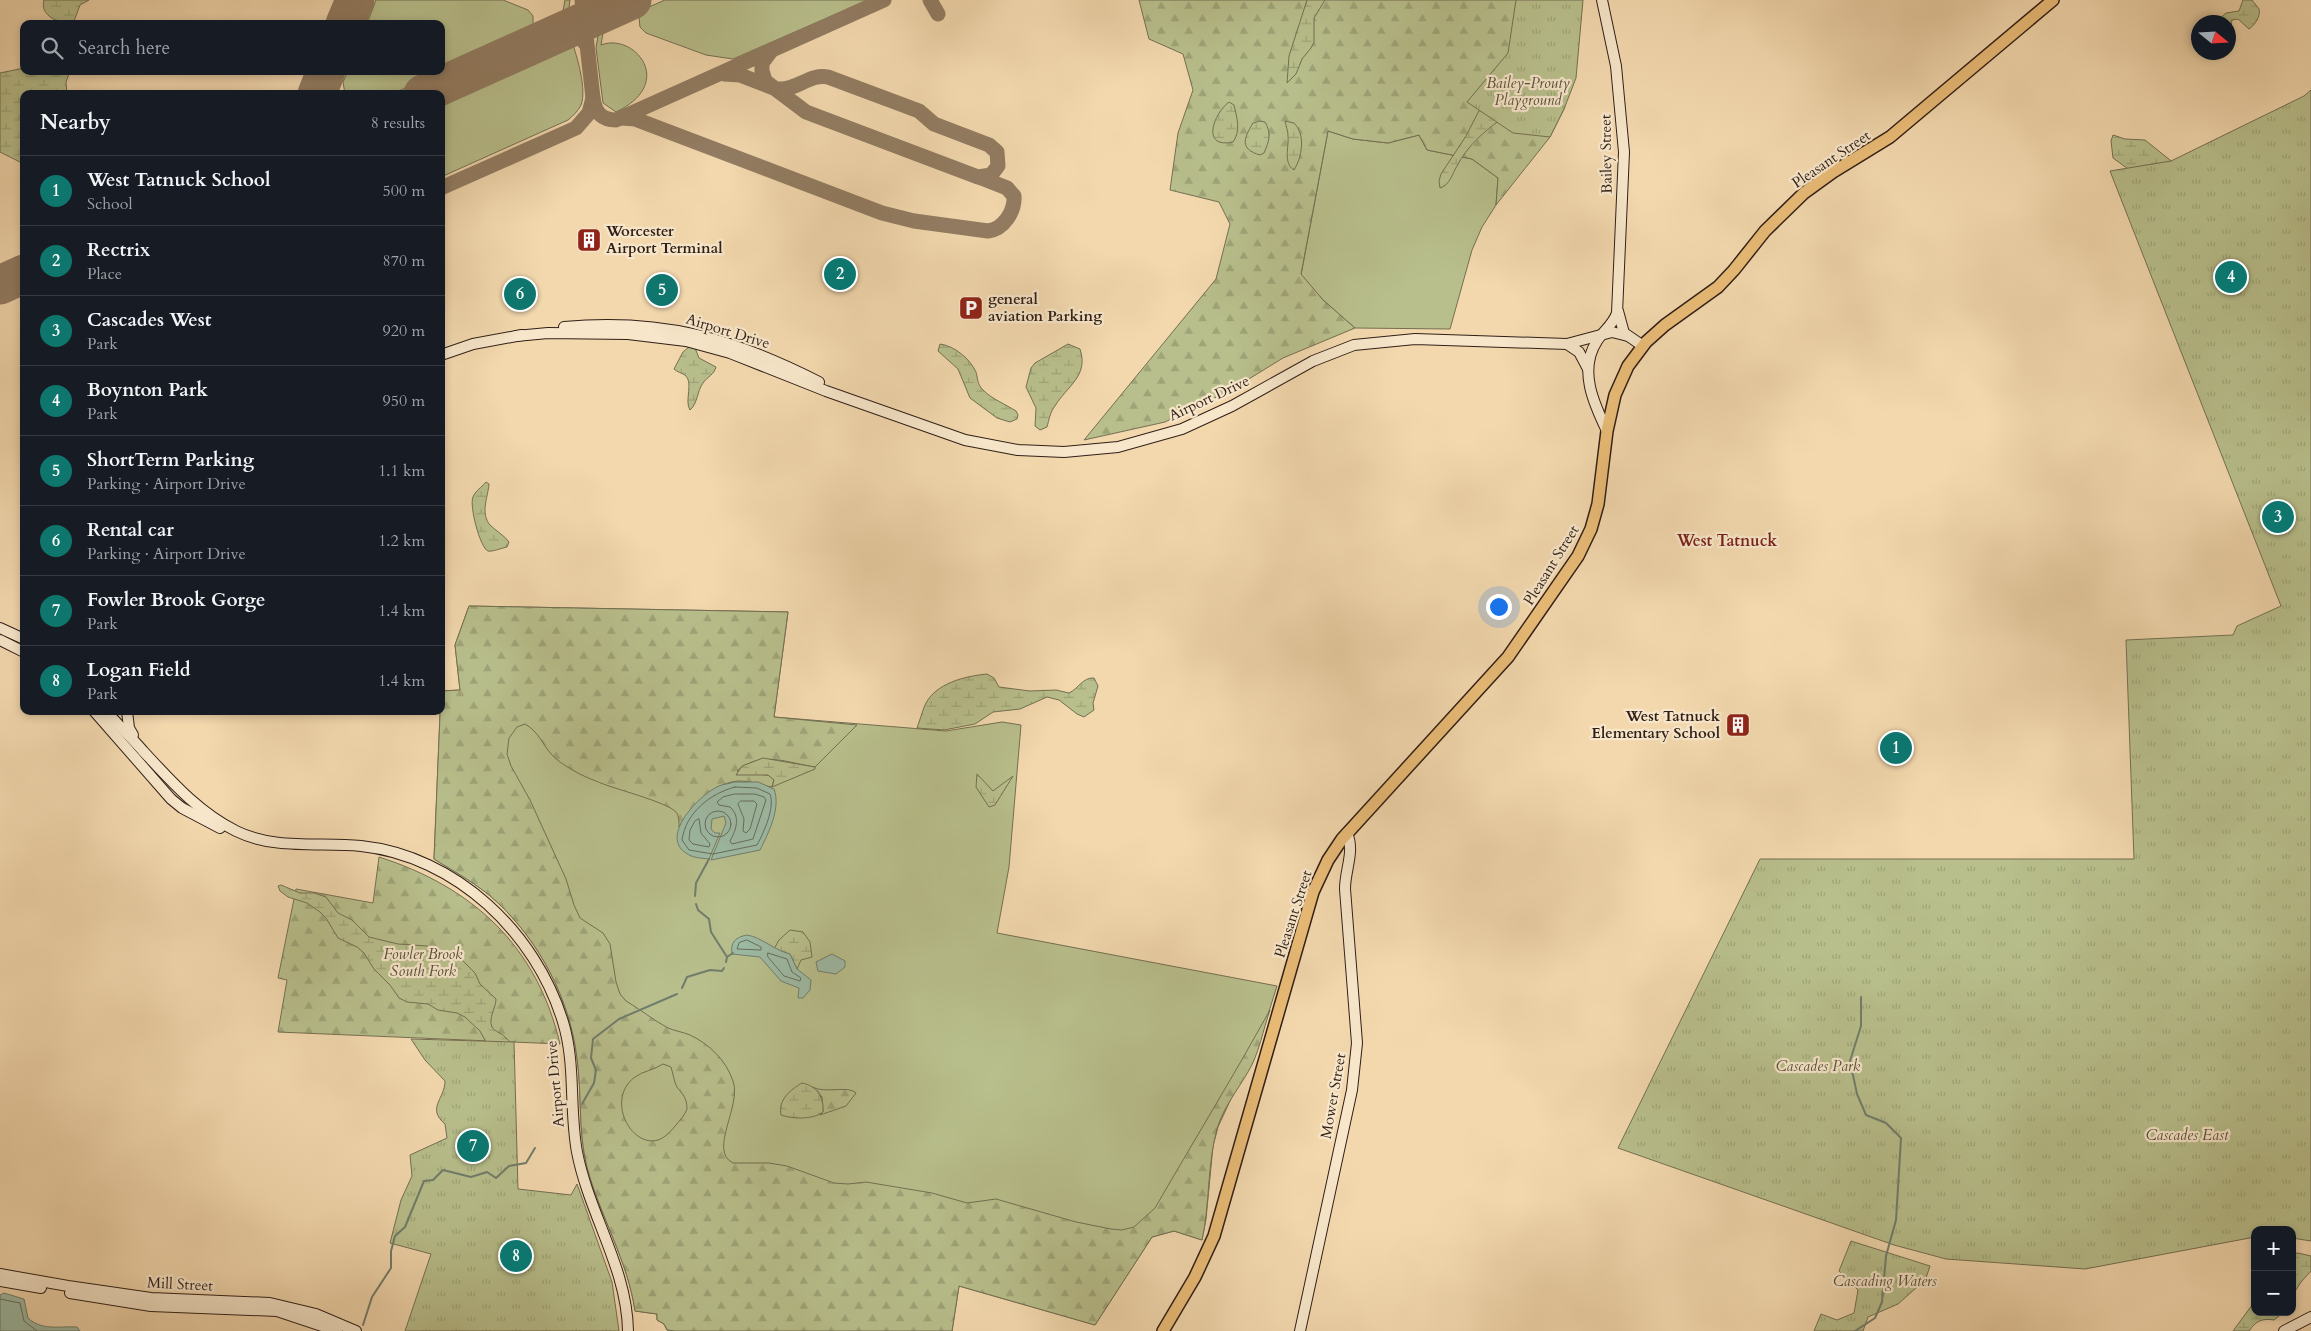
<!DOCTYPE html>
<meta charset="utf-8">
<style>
body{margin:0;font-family:Cardo,serif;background:#242831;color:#f1f3f6}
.controls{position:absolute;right:15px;bottom:15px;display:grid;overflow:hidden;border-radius:10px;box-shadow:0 2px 8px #0003}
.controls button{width:45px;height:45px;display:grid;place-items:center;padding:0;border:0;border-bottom:1px solid #363941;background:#171b24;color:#f1f3f6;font:25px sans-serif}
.compass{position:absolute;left:2191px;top:15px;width:45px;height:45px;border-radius:50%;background:#171b24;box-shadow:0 2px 8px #0003;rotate:108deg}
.you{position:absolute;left:1498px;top:606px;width:18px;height:18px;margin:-12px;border:4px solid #fff;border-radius:50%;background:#1a73e8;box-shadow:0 0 0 8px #1a73e833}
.badge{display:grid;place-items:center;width:32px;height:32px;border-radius:50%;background:#0f766e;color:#fff;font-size:16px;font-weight:700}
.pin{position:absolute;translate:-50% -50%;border:2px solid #fff;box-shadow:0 1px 5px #0006}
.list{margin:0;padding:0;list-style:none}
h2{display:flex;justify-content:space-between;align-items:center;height:65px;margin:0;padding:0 20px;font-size:21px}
h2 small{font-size:16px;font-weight:400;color:#9ea1a6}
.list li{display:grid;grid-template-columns:32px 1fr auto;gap:15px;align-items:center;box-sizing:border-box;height:70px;padding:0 20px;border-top:1px solid #363941}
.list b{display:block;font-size:19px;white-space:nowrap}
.list p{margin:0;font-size:16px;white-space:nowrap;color:#9ea1a6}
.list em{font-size:16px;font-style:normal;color:#9ea1a6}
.icon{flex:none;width:28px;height:28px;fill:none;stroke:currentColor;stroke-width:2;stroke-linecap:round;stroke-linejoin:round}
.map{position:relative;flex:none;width:2311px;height:1331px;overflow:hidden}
.search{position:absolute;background:#171b24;box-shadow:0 2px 8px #0003;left:20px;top:20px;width:425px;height:55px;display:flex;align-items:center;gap:12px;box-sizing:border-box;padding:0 18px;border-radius:10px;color:#9ea1a6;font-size:19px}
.panel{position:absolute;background:#171b24;box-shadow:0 2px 8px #0003;left:20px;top:90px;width:425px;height:625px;border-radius:10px}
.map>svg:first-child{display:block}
.grass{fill:#b8bf8c;stroke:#746f52}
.forest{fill:url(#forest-firs);stroke:#746f52;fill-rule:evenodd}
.wetland{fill:url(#wetland-marsh);stroke:#746f52}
.park{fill:url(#park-tufts);stroke:#746f52}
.water{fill:#9dbba5;stroke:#717d6c}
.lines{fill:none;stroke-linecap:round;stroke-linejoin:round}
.shore{stroke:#666d5e;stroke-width:1}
.stream{stroke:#717d6c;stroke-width:2}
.taxiway{stroke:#927c62;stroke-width:15}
.runway{stroke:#927c62;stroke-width:39}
.secondary-casing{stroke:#301f17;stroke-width:12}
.primary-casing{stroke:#301f17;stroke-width:14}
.secondary{stroke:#f7e6ca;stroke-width:10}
.primary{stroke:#eabc77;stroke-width:11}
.labels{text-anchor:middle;stroke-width:4.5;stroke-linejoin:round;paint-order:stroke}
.park-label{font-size:15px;font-style:italic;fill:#594f3a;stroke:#f7e6ca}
.street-label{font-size:15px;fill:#301f17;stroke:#f7e6ca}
.poi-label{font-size:15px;font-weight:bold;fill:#301f17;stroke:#f7e6ca;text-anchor:start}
.neighbourhood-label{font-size:16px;font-weight:bold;fill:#7a1f14;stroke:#f7e6ca}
</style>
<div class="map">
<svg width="2311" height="1331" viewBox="0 0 2311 1331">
<defs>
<pattern id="forest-firs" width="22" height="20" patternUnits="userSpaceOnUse" patternTransform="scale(1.25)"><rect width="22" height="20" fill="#b8bf8c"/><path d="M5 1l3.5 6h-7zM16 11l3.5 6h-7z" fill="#9ea478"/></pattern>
<pattern id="wetland-marsh" width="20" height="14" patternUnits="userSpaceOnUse" patternTransform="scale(1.25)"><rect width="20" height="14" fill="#b8bf8c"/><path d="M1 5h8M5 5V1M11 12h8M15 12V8" fill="none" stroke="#9ea478"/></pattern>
<pattern id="park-tufts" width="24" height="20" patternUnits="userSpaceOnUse" patternTransform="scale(1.25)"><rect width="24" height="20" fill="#b8bf8c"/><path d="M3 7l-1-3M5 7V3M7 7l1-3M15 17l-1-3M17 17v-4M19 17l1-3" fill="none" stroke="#9ea478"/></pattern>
</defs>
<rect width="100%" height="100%" fill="#f3d8ae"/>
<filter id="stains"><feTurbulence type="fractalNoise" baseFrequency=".004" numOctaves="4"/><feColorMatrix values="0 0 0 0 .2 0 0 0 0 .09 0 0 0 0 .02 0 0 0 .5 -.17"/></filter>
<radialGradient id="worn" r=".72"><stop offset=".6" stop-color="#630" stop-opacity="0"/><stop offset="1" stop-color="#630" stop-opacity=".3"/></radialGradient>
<g class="grass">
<polygon points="376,0 503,0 528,10 533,16 533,25 563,11 565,0 570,0 568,15 392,94 345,94 343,82 348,71 441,71 441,24 367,24"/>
<path d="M 665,0 L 868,0 L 733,59 L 706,55 L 646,33 L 640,27 L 639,17 L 603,33 L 601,45 C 634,32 677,83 616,112 L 603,103 L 596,48 L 599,29 Z"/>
<path d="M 572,42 C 577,56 587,90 581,105 C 578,111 573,116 568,120 L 441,177 L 441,101 Z"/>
<polygon points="1328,131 1353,139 1388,143 1419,135 1427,150 1472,159 1498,178 1496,205 1482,227 1472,250 1450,329 1355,328 1323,300 1301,275"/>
<path d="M 469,606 L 788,612 L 774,717 L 946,731 L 1002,722 L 1021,725 L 1009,867 L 997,933 L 1277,986 L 1253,1062 L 1235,1090 L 1218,1127 L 1213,1146 L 1206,1219 L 1202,1240 L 1174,1231 L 1152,1237 L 1095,1325 L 959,1286 L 952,1331 L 675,1331 L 667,1330 L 664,1324 L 657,1320 L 657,1314 L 635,1311 C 628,1261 600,1216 587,1167 C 578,1132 582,1094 577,1058 C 570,1000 540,942 497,902 C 479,885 455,872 434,859 L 441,691 L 460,690 L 455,645 Z"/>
</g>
<g class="forest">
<polygon points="1139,0 1550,0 1573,79 1564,109 1550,137 1496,205 1498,178 1472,159 1427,150 1419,135 1388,143 1353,139 1328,131 1301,274 1323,300 1355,328 1283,358 1231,390 1165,422 1084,440 1216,279 1230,224 1219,202 1170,190 1178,133 1193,90 1183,54 1149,39"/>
<path d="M 469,606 L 788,612 L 774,717 L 857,725 L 815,767 C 788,763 761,750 737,771 L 772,776 L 774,780 L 772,787 C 761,785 751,781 738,781 C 714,783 690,807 679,827 C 679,822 679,816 676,812 C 665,801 613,789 596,781 C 582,776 563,766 552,755 C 542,744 539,732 525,724 L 517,727 L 509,738 L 507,754 L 511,766 L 530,800 L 566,879 L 574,905 L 580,918 L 603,933 L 610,944 L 616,982 L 620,994 L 626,1001 C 640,1009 653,1020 668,1028 C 675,1031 683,1032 690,1035 C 709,1044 726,1060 733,1081 C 742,1106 708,1151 733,1163 L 769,1163 L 787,1166 L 834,1183 L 848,1184 L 866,1182 L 932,1193 L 967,1203 L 996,1199 L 1076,1222 L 1111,1229 L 1122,1230 L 1134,1227 L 1155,1208 C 1193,1142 1233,1077 1270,1010 C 1263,1030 1259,1054 1248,1072 C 1237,1091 1223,1108 1217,1129 C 1207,1165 1210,1204 1202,1240 L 1174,1231 L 1152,1237 L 1095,1325 L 959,1286 L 952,1331 L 675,1331 L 667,1330 L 664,1324 L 657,1320 L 657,1314 L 635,1311 C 628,1261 600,1216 587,1167 C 578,1132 582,1094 577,1058 C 570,1000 540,942 497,902 C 479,885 455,872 434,859 L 441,691 L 460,690 L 455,645 ZM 663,1064 L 671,1067 C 673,1073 674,1082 677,1087 C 683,1095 687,1098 687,1109 C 685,1115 680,1120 676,1125 C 671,1131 666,1137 658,1140 C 631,1148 605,1099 635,1077 C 643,1071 654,1070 663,1064 Z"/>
<path d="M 379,857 C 473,887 537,946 560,1044 L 278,1032 L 287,980 L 278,978 L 296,889 L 373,903 Z"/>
<path d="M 812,1087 C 826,1094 848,1085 856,1093 L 846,1106 L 820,1115 L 823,1112 L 822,1097 Z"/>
</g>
<g class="wetland">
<path d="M 44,0 L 89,0 L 80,5 L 73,24 C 60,24 39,16 44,0 Z"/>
<polygon points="1307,0 1325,0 1314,18 1314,42 1311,48 1302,59 1296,74 1287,83 1289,56"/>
<path d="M 2243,0 L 2252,0 L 2259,9 C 2261,16 2255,25 2249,29 L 2238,19 L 2232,20 L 2231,25 L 2234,32 L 2229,34 L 2228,22 L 2216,22 L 2226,13 L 2239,11 Z"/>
<polygon points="24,68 24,71 70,71 66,82 67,94 24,94 24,164 0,152 0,73"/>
<path d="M 1485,99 L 1500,120 C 1483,132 1466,148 1457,166 C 1452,174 1450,185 1440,188 L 1439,181 L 1441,174 L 1466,136 Z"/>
<path d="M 1229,102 L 1234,105 C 1237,118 1241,131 1233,142 C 1200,149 1214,113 1229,102 Z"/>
<path d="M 1260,121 L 1265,122 C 1272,134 1269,141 1264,153 L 1260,155 C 1239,149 1244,138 1253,123 Z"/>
<path d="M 1285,121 L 1294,123 C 1306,135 1302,157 1294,170 C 1283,163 1289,148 1288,136 C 1288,131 1286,126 1285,121 Z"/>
<polygon points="2113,135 2125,139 2145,140 2175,164 2131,171 2113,158 2111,141"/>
<path d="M 940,344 C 955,346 970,359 976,372 C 978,379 977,384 983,390 C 992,399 1005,404 1016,411 L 1018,415 L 1017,419 L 1010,422 L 997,418 L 970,398 L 958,369 L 938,351 Z"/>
<path d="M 1068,344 L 1080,349 C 1089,376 1067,386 1055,406 C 1050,412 1049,420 1047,427 L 1040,430 L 1035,426 L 1036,408 L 1026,387 L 1031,368 L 1035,363 Z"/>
<path d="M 690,346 L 695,348 L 699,358 L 716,367 C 714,375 708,376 703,383 C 697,391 698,403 690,410 C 684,401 694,382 685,375 C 682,373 677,372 674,369 L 683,352 Z"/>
<path d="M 486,482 L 489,484 C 488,497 480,513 490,525 C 496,531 504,535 509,542 L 507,547 C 502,548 492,552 488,551 C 480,548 469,505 473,497 C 475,491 482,487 486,482 Z"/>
<path d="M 987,674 L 994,678 L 999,687 L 1030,691 L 1056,690 L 1069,693 C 1078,689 1083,677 1094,678 L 1098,686 L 1093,703 L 1094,710 L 1084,717 L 1077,714 L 1059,700 L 1047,697 L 1020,709 L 993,712 L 975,724 L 944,730 L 917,728 C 920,720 922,712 925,705 C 935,683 966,676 987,674 Z"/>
<polygon points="763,758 815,767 815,769 772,787 774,780 768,775 736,775 742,766"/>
<polygon points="977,774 993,791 1013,776 995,805 989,807 976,787"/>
<path d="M 281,885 L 300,893 L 314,893 L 326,897 L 338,913 L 352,920 L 369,937 L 398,944 L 427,946 L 440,953 L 460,958 L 475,973 L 480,984 L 496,999 C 496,1008 488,1018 492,1027 C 494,1031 501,1033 505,1037 C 515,1045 516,1057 512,1070 L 488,1046 L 480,1031 L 465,1017 L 457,1013 L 438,1010 L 428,1004 L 407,1002 L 399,998 L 390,985 L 374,969 L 364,953 L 357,947 L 338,938 L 326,918 L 320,912 L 307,903 L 288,897 L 280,891 L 278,886 Z"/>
<polygon points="790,930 803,932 810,942 812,957 801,960 797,969 790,954 774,949 779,940"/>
<path d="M 802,1083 C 817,1086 824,1097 823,1112 C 813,1120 792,1119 781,1115 C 778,1100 790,1090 802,1083 Z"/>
<polygon points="2298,1253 2311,1256 2311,1271 2301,1282 2292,1296 2292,1254"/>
<path d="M 2255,1301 L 2255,1312 L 2284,1312 L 2274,1320 C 2262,1318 2256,1321 2249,1331 L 2233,1331 Z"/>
</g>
<g class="park">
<polygon points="1516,0 1583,0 1576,78 1564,109 1550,137 1513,133 1467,102 1508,53"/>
<polygon points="2311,90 2311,1241 2292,1238 2292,1230 2255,1230 2255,1237 2085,1269 1946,1259 1894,1245 1618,1148 1760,859 2134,859 2126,640 2233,635 2237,626 2281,606 2110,171 2171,161 2304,96"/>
<path d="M 411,1039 L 514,1042 L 518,1189 L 571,1195 L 577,1184 L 612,1282 L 619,1331 L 405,1331 L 431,1254 L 390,1243 L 401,1200 L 412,1176 L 410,1155 L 447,1138 L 445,1124 C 426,1108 445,1099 445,1081 L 425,1060 Z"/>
<polygon points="1851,1241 1930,1266 1925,1281 1916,1288 1898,1304 1868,1317 1863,1331 1814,1331 1821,1314 1837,1320 1854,1313 1858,1290 1839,1271"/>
</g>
<g class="water">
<path d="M 734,782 L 758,782 L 774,789 C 781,808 769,832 760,850 L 711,860 L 726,823 L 724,816 L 712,819 L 711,829 L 715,833 L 720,833 L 709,859 C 701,858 692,858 686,853 C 659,836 700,794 719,786 C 723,784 729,784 734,782 Z"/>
<path d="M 747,935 C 761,937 774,950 790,954 L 797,969 L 811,980 L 810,990 L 803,998 L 798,998 L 799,988 L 781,981 L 760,957 L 732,954 C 730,942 736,937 747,935 Z"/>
<polygon points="832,954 845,961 845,967 836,974 818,971 816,962"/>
<path d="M 4,1293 L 24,1299 L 28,1318 C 42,1331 58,1326 77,1327 L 80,1331 L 0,1331 L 0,1295 Z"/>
</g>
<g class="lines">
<g class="shore">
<path d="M 735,787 L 757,788 L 770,794 C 775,808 764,832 757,845 L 713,854 L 689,850 L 682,840 C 686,813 709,794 735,787 Z"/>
<path d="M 735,794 L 755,794 L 764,797 L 766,800 L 753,839 L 732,844 L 730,841 C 736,830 741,817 730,807 L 719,805 L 717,802 L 723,797 Z"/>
<polygon points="741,801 754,801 757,804 750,829 746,833 743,831 744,819 738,804"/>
<circle cx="718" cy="824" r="13"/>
<polygon points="699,819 701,833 710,844 709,847 693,844 689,840 690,830 695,821"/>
<polygon points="747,940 761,947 761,950 737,949 739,943"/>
<polygon points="768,953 787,959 792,972 801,978 800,981 784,976 768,957"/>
<polyline points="0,1299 20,1303 24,1321 37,1331"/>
</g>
<g class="stream">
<polyline points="695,896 696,883 709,859"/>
<polyline points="696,904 698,910 709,919 711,932 727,957"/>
<polyline points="726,962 727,957 733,953"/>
<polyline points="682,988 687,977 710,970 722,971 724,968"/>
<polyline points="582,1104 594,1083 596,1070 591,1058 593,1039 619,1019 677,994"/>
<polyline points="363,1325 372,1297 391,1268 391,1251 395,1236 405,1227 424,1181 433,1180 443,1170 471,1177 487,1172 496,1178 509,1166 526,1163 535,1148"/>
<polyline points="1855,1331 1875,1318 1882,1302 1886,1256 1896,1220 1901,1138 1886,1123 1866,1115 1857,1094 1850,1061 1861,1026 1861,997"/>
</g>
<g class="taxiway">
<polyline points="582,0 593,98"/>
<polyline points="930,0 938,14"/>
<polyline points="561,31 577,34 586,44"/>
<path d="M 771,51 L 762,63 L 762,71 L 765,81 L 806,112 L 978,177 L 991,175 L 998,166 L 997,152 L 989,145 L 934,124 L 919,111 L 828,77 C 810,73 796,91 778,89"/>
<polyline points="724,74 740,75 771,87"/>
<path d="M 622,118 L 635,119 L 882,213 L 914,221 L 988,231 C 1004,229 1015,211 1014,196 L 1007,188 L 979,177"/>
<path d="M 441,188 L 576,128 L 589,113 L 593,98 C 595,112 601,120 616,120 L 884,0"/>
<polyline points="16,277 24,278"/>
</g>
<g class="runway">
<polyline points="345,24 355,0"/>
<polyline points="317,94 326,71"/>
<polyline points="423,94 632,0"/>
<polyline points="0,285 24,274"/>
</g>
<defs>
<g id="secondary">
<path d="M 1602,0 L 1616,66 L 1624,152 L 1617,313 C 1613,325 1603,331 1597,341 C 1578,370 1594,404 1607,431"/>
<polyline points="1618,311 1624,333 1643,346"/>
<path d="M 564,327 C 661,318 733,338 819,382"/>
<polyline points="516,336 548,333 628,334 686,341 730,353 826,391 965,440 1018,450 1064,452 1118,447 1182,429 1232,406 1313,361 1354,345 1415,339 1567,344 1612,332 1628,336"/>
<polyline points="1567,344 1579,352 1588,369"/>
<polyline points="441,355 473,344 522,335"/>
<polyline points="0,628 24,639"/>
<polyline points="0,640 24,652"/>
<polyline points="94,711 171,799 182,808 220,828"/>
<path d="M 106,711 C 118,725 131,737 143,751 C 171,781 198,812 236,831 C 274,850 320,842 361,846 C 456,856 536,933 563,1022 C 576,1064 569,1109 577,1152 C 589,1214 627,1268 628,1331"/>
<polyline points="127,711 129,728 133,735"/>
<polyline points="0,1274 68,1286 151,1298 270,1303 316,1314 356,1331"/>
<polyline points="0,1281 41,1288"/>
<polyline points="70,1293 151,1306 277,1311 337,1331"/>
<path d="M 1300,1331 L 1352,1090 L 1357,1043 L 1345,889 C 1345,869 1355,852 1347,833"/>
<polyline points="2284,1331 2311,1317"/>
</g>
<polyline id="primary" points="1163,1331 1195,1277 1214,1236 1313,892 1328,860 1342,839 1508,657 1578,556 1591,529 1598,504 1607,431 1615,395 1628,366 1646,342 1665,325 1718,287 1734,270 1765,231 1804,193 1833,172 1890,137 2053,0"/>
</defs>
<use href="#secondary" class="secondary-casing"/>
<use href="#primary" class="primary-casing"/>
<use href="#secondary" class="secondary"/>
<use href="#primary" class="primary"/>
</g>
<defs>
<symbol id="building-square" viewBox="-11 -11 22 22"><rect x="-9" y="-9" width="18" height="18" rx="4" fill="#8f2418" stroke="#f7e6ca"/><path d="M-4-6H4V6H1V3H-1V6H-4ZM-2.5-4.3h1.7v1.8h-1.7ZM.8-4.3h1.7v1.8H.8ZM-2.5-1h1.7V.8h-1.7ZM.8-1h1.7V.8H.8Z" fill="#fff"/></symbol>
<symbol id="parking-square" viewBox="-11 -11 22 22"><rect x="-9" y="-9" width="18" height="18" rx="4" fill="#8f2418" stroke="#f7e6ca"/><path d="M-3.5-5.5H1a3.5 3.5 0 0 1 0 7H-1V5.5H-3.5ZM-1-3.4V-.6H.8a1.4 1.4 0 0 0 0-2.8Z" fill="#fff"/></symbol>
</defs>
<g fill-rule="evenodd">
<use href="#building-square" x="575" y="226" width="28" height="28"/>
<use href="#parking-square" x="957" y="294" width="28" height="28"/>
<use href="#building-square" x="1724" y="711" width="28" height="28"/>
</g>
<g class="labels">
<g class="park-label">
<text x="1528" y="88">Bailey-Prouty<tspan x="1528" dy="17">Playground</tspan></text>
<text x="423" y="959">Fowler Brook<tspan x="423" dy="17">South Fork</tspan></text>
<text x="1818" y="1071">Cascades Park</text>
<text x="2187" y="1140">Cascades East</text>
<text x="1885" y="1286">Cascading Waters</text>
</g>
<g class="street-label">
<text transform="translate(1606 154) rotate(-91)" y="5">Bailey Street</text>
<text transform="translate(1831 159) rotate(-34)" y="5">Pleasant Street</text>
<text transform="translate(728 331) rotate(17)" y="5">Airport Drive</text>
<text transform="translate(1209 398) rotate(-25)" y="5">Airport Drive</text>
<text transform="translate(1551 565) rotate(-58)" y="5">Pleasant Street</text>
<text transform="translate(1293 914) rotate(-72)" y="5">Pleasant Street</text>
<text transform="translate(555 1084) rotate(-95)" y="5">Airport Drive</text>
<text transform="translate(1333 1096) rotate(-80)" y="5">Mower Street</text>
<text transform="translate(180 1284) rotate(3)" y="5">Mill Street</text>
</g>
<g class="poi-label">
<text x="606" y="236">Worcester<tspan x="606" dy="17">Airport Terminal</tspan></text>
<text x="988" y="304">general<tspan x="988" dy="17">aviation Parking</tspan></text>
<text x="1720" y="721" text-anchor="end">West Tatnuck<tspan x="1720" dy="17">Elementary School</tspan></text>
</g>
<g class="neighbourhood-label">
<text x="1727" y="546">West Tatnuck</text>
</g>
</g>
<rect width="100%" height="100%" filter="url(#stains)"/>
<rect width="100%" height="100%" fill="url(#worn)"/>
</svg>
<div class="controls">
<button>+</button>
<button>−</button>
</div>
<svg class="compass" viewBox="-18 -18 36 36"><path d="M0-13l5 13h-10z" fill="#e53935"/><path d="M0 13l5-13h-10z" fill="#9ea1a6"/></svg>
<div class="you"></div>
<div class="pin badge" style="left:1896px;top:748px">1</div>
<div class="pin badge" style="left:840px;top:274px">2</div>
<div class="pin badge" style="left:2278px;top:517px">3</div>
<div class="pin badge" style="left:2231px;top:277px">4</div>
<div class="pin badge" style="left:662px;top:290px">5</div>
<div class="pin badge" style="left:520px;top:294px">6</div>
<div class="pin badge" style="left:473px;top:1146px">7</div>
<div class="pin badge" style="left:516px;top:1256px">8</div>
<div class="search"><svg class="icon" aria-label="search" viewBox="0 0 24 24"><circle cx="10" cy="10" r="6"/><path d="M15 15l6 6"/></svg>Search here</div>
<section class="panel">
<h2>Nearby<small>8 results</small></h2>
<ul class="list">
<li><span class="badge">1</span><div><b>West Tatnuck School</b><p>School</p></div><em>500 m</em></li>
<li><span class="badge">2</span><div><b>Rectrix</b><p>Place</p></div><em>870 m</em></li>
<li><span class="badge">3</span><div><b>Cascades West</b><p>Park</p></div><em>920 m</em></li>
<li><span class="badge">4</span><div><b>Boynton Park</b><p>Park</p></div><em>950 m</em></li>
<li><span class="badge">5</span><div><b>ShortTerm Parking</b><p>Parking · Airport Drive</p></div><em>1.1 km</em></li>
<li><span class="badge">6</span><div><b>Rental car</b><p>Parking · Airport Drive</p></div><em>1.2 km</em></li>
<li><span class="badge">7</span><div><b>Fowler Brook Gorge</b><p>Park</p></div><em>1.4 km</em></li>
<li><span class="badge">8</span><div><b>Logan Field</b><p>Park</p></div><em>1.4 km</em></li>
</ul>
</section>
</div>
